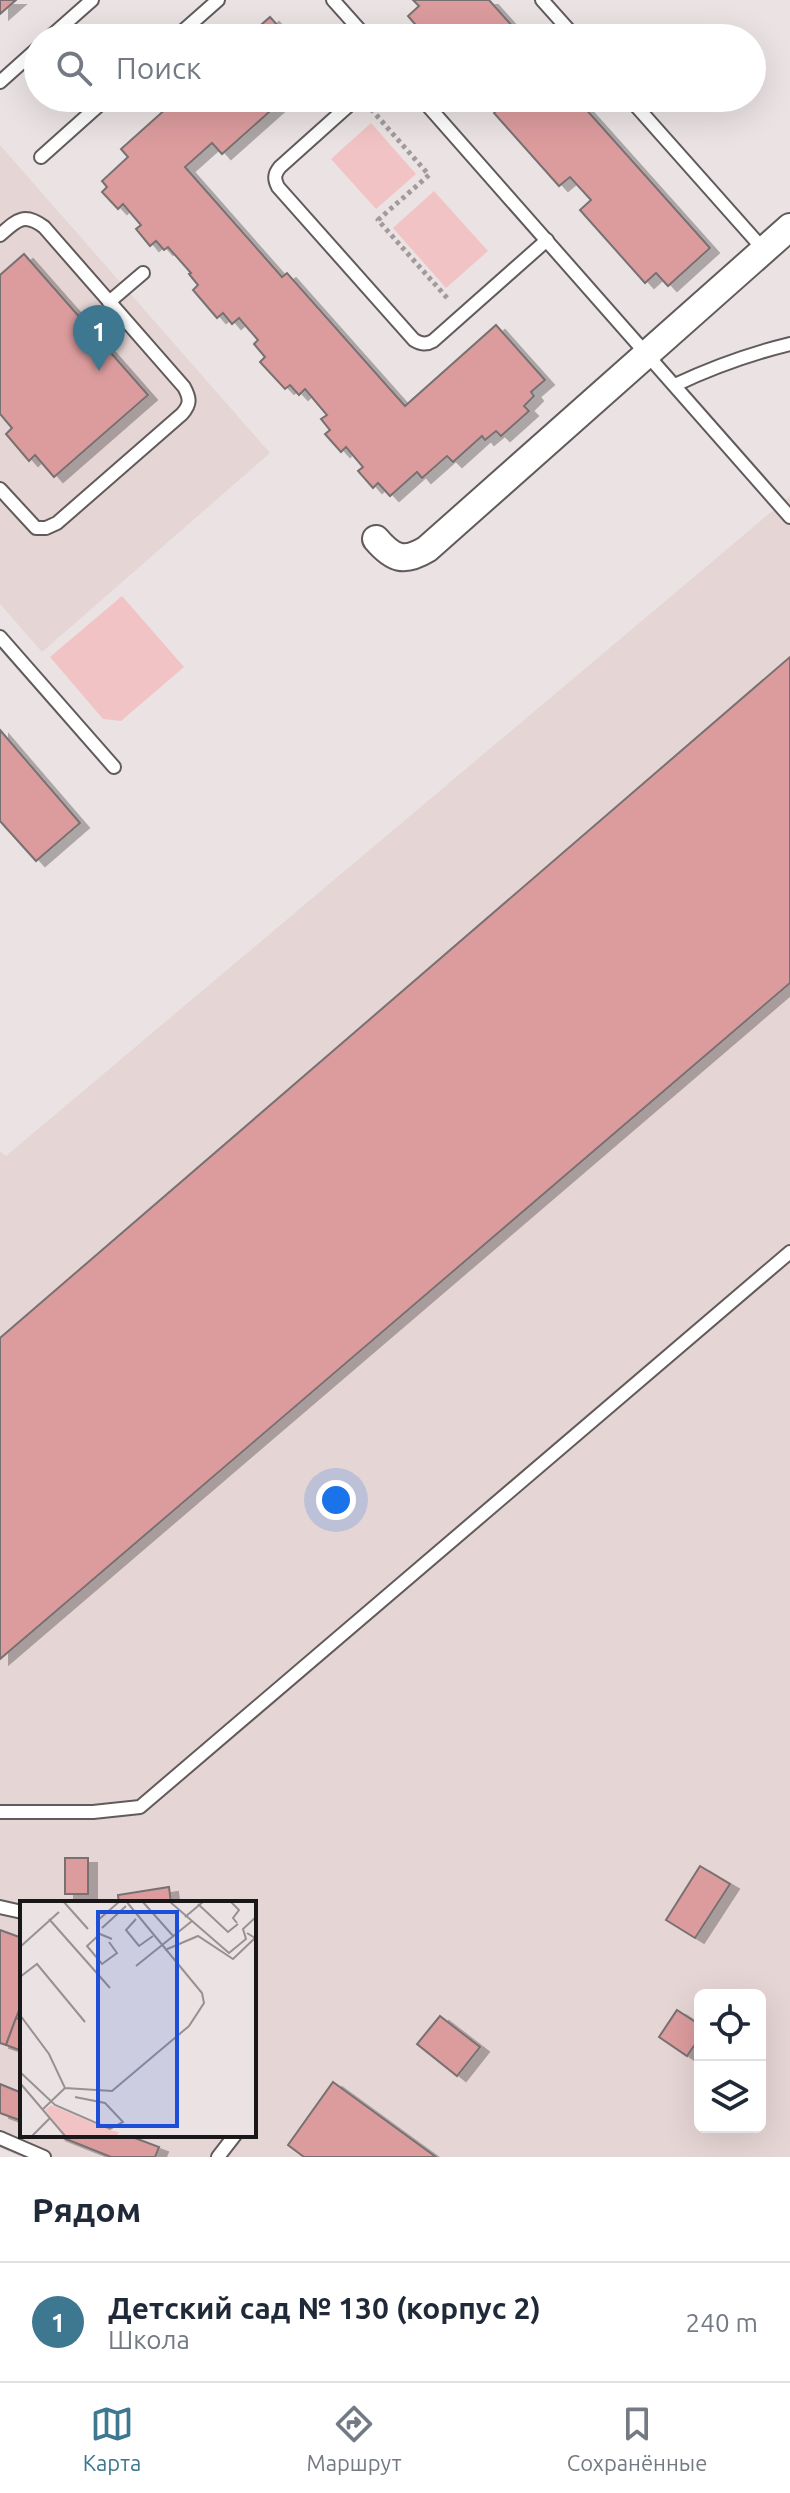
<!DOCTYPE html>
<html lang="ru">
<meta charset="utf-8">
<style>
body{margin:0;font-family:Ubuntu,sans-serif;background:#f2f2f3;color:#1f2937}
.controls{position:absolute;right:24px;bottom:24px;display:grid;overflow:hidden;border-radius:12px;box-shadow:0 8px 32px #0002}
.controls button{width:72px;height:72px;display:grid;place-items:center;padding:0;border:0;border-bottom:2px solid #e0e1e3;background:#fff;color:#1f2937;font:40px sans-serif}
.you{position:absolute;left:336px;top:1500px;width:28px;height:28px;margin:-20px;border:6px solid #fff;border-radius:50%;background:#1a73e8;box-shadow:0 0 0 12px #1a73e833}
.badge{display:grid;place-items:center;width:52px;height:52px;border-radius:50%;background:#3d7890;color:#fff;font-size:26px;font-weight:700}
.pin{position:absolute;translate:-50% -66px;filter:drop-shadow(0 2px 4px #0008)}
.pin::after{content:'';position:absolute;top:42px;width:28px;height:24px;background:inherit;clip-path:polygon(0 0,100% 0,50% 100%)}
.list{margin:0;padding:0;list-style:none}
h2{display:flex;justify-content:space-between;align-items:center;height:104px;margin:0;padding:0 32px;font-size:34px}
h2 small{font-size:26px;font-weight:400;color:#747a83}
.list li{display:grid;grid-template-columns:52px 1fr auto;gap:24px;align-items:center;box-sizing:border-box;height:120px;padding:0 32px;border-top:2px solid #e0e1e3}
.list b{display:block;font-size:30px;white-space:nowrap}
.list p{margin:0;font-size:26px;white-space:nowrap;color:#747a83}
.list em{font-size:26px;font-style:normal;color:#747a83}
.icon{flex:none;width:44px;height:44px;fill:none;stroke:currentColor;stroke-width:2;stroke-linecap:round;stroke-linejoin:round}
.map{position:relative;flex:none;width:790px;height:2157px;overflow:hidden}
.search{position:absolute;background:#fff;box-shadow:0 8px 32px #0002;left:24px;right:24px;top:24px;height:88px;display:flex;align-items:center;gap:20px;box-sizing:border-box;padding:0 28px;border-radius:44px;color:#747a83;font-size:30px}
.sheet{height:224px;background:#fff}
nav{display:flex;justify-content:space-around;align-items:center;box-sizing:border-box;height:112px;border-top:2px solid #e0e1e3;background:#fff;font-size:22px;color:#747a83}
nav a{display:grid;justify-items:center;gap:4px}
nav .on{color:#3d7890}
.map>svg:first-child{display:block}
.built{fill:#e6d5d5;fill-rule:evenodd}
.green{fill:#f2c3c4}
.building{fill:#dc9c9e;stroke:#787171;stroke-width:2;filter:url(#shadow)}
.lines{fill:none;stroke-linecap:round;stroke-linejoin:round}
.lane-casing{stroke:#615b5b;stroke-width:16}
.street-casing{stroke:#615b5b;stroke-width:30}
.path{stroke:#a19b9b;stroke-width:5;stroke-dasharray:4 4;stroke-linecap:butt}
.lane{stroke:#fff;stroke-width:12}
.street{stroke:#fff;stroke-width:26}
.inset-road{fill:none;stroke:#979191;stroke-width:2}
.view{fill:#1d4ed8;fill-opacity:0.15;stroke:#1d4ed8;stroke-width:4}
.inset-edge{fill:none;stroke:#191717;stroke-width:4}
</style>
<div class="map">
<svg width="790" height="2157" viewBox="0 0 790 2157">
<defs>
<filter id="shadow"><feDropShadow dx="9" dy="5" stdDeviation="0" flood-color="#0004"/></filter>
</defs>
<rect width="100%" height="100%" fill="#ebe3e3"/>
<g class="built">
<polygon points="0,145 270,453 42,652 0,604"/>
<path d="M 790,496 L 790,2157 L 21,2157 L 0,2148 L 0,1151 L 6,1156 ZM 22,1903 L 254,1903 L 254,2135 L 22,2135 ZM 700,1995 L 760,1995 L 760,2127 L 700,2127 Z"/>
</g>
<g class="green">
<polygon points="371,123 416,174 376,209 331,159"/>
<polygon points="434,191 488,251 446,288 393,228"/>
<polygon points="122,596 184,667 121,721 103,719 50,657"/>
</g>
<g class="building">
<polygon points="0,0 16,0 0,14"/>
<polygon points="413,0 489,0 523,38 427,38 408,16 419,6"/>
<polygon points="270,17 289,38 246,38"/>
<polygon points="178,98 285,98 222,154 212,143 185,167 282,277 287,273 405,406 496,325 545,380 531,392 534,396 524,406 529,411 501,436 496,431 485,440 482,436 453,462 447,456 422,478 417,472 390,496 378,483 373,488 358,471 363,467 346,447 341,452 325,434 330,430 321,419 327,415 305,389 299,395 290,385 285,389 260,362 265,357 254,344 258,340 239,318 232,324 223,313 217,318 193,290 198,285 189,274 191,273 168,247 164,250 156,241 150,246 136,229 141,225 123,204 118,209 102,192 107,187 102,181 128,157 121,149"/>
<polygon points="501,98 576,98 710,248 668,286 656,273 645,283 580,210 591,200 570,177 559,186 494,113 505,103"/>
<polygon points="24,254 148,395 54,477 35,455 29,461 6,434 12,428 0,414 0,275"/>
<polygon points="790,657 790,983 0,1659 0,1338"/>
<polygon points="0,730 80,823 36,861 0,821"/>
<rect x="65" y="1858" width="23" height="36"/>
<polygon points="700,1866 730,1884 695,1938 666,1920"/>
<polygon points="169,1887 171,1903 119,1903 118,1895"/>
<polygon points="0,1930 22,1938 22,2002 6,2045 0,2043"/>
<polygon points="677,2010 700,2025 700,2037 687,2056 659,2037"/>
<polygon points="440,2016 480,2047 457,2076 417,2044"/>
<polygon points="16,2018 22,2020 22,2051 6,2045"/>
<polygon points="333,2082 436,2157 304,2157 288,2145"/>
<polygon points="0,2084 22,2093 22,2121 0,2113"/>
<polygon points="56,2135 127,2135 159,2147 155,2157 111,2157"/>
</g>
<g class="lines">
<defs>
<g id="lane">
<polyline points="333,0 367,38"/>
<polyline points="542,0 576,38"/>
<polyline points="49,38 92,0"/>
<polyline points="175,38 218,0"/>
<polyline points="0,82 38,48"/>
<path d="M 357,98 L 280,167 C 274,174 274,179 278,187 L 414,340 C 421,344 426,345 433,341 L 547,240"/>
<polyline points="421,98 790,517"/>
<polyline points="629,98 764,250"/>
<polyline points="41,157 107,98"/>
<path d="M 0,235 C 17,220 24,212 44,227 L 184,387 C 190,398 191,404 182,414 L 57,523 L 46,528 L 36,528 L 0,489"/>
<polyline points="109,302 143,273"/>
<path d="M 675,385 C 713,367 749,354 790,344"/>
<polyline points="0,637 114,767"/>
<polyline points="0,1812 93,1812 140,1807 790,1252"/>
<polyline points="0,1907 22,1912"/>
<polyline points="0,2138 44,2157"/>
<polyline points="218,2157 235,2135"/>
</g>
<path id="street" d="M 376,539 C 393,559 404,563 427,549 L 790,227"/>
</defs>
<use href="#lane" class="lane-casing"/>
<use href="#street" class="street-casing"/>
<polyline class="path" points="371,109 429,175 378,220 448,299"/>
<use href="#lane" class="lane"/>
<use href="#street" class="street"/>
</g>
<g transform="translate(20 1901)">
<rect width="236" height="236" fill="#ebe3e3"/>
<path d="M 31,204 L 90,229 L 99,231 L 95,236 L 47,236 L 25,209 Z" fill="#f2c3c4"/>
<path class="inset-road" d="M 43,0 L 68,28M 122,0 L 154,36M 149,0 L 209,52 L 226,38 L 223,28 L 236,16M 210,0 L 219,9 L 213,17 L 217,22M 178,3 L 208,31 L 218,23M 165,16 L 184,0M 29,18 L 90,87M 116,18 L 106,29 L 119,45 L 133,35M 77,20 L 100,0M 82,27 L 106,5M 89,41 L 97,52 L 82,63 L 67,45 L 80,33 L 92,38M 0,46 L 39,11M 145,49 L 178,35 L 213,58 L 235,37 L 227,32M 116,65 L 172,20M 0,76 L 17,63 L 65,121M 0,114 L 29,153 L 45,187 L 22,209M 0,171 L 35,204 L 90,228 L 103,221 L 85,202 L 55,196M 0,182 L 46,236M 45,187 L 92,190 L 169,125 L 184,102 L 182,92 L 106,0M 11,236 L 30,217"/>
<path class="view" d="M 78,11 L 157,11 L 157,225 L 78,225 Z"/>
<rect width="236" height="236" class="inset-edge"/>
</g>
</svg>
<div class="controls">
<button><svg class="icon" aria-label="locate" viewBox="0 0 24 24"><circle cx="12" cy="12" r="6"/><path d="M12 2v4M12 18v4M2 12h4M18 12h4"/></svg></button>
<button><svg class="icon" aria-label="layers" viewBox="0 0 24 24"><path d="M12 4l9 5-9 5-9-5zM3 14l9 5 9-5"/></svg></button>
</div>
<div class="you"></div>
<div class="pin badge" style="left:99px;top:371px">1</div>
<div class="search"><svg class="icon" aria-label="search" viewBox="0 0 24 24"><circle cx="10" cy="10" r="6"/><path d="M15 15l6 6"/></svg>Поиск</div>
</div>
<section class="sheet">
<h2>Рядом<small></small></h2>
<ul class="list">
<li><span class="badge">1</span><div><b>Детский сад № 130 (корпус 2)</b><p>Школа</p></div><em>240 m</em></li>
</ul>
</section>
<nav>
<a class="on"><svg class="icon" aria-label="map" viewBox="0 0 24 24"><path d="M3 6l6-2 6 2 6-2v14l-6 2-6-2-6 2zM9 4v14M15 6v14"/></svg>Карта</a>
<a><svg class="icon" aria-label="directions" viewBox="0 0 24 24"><path d="M12 3l9 9-9 9-9-9zM9 14v-3h6M13 9l2 2-2 2"/></svg>Маршрут</a>
<a><svg class="icon" aria-label="saved" viewBox="0 0 24 24"><path d="M7 4h10v16l-5-4-5 4z"/></svg>Сохранённые</a>
</nav>
